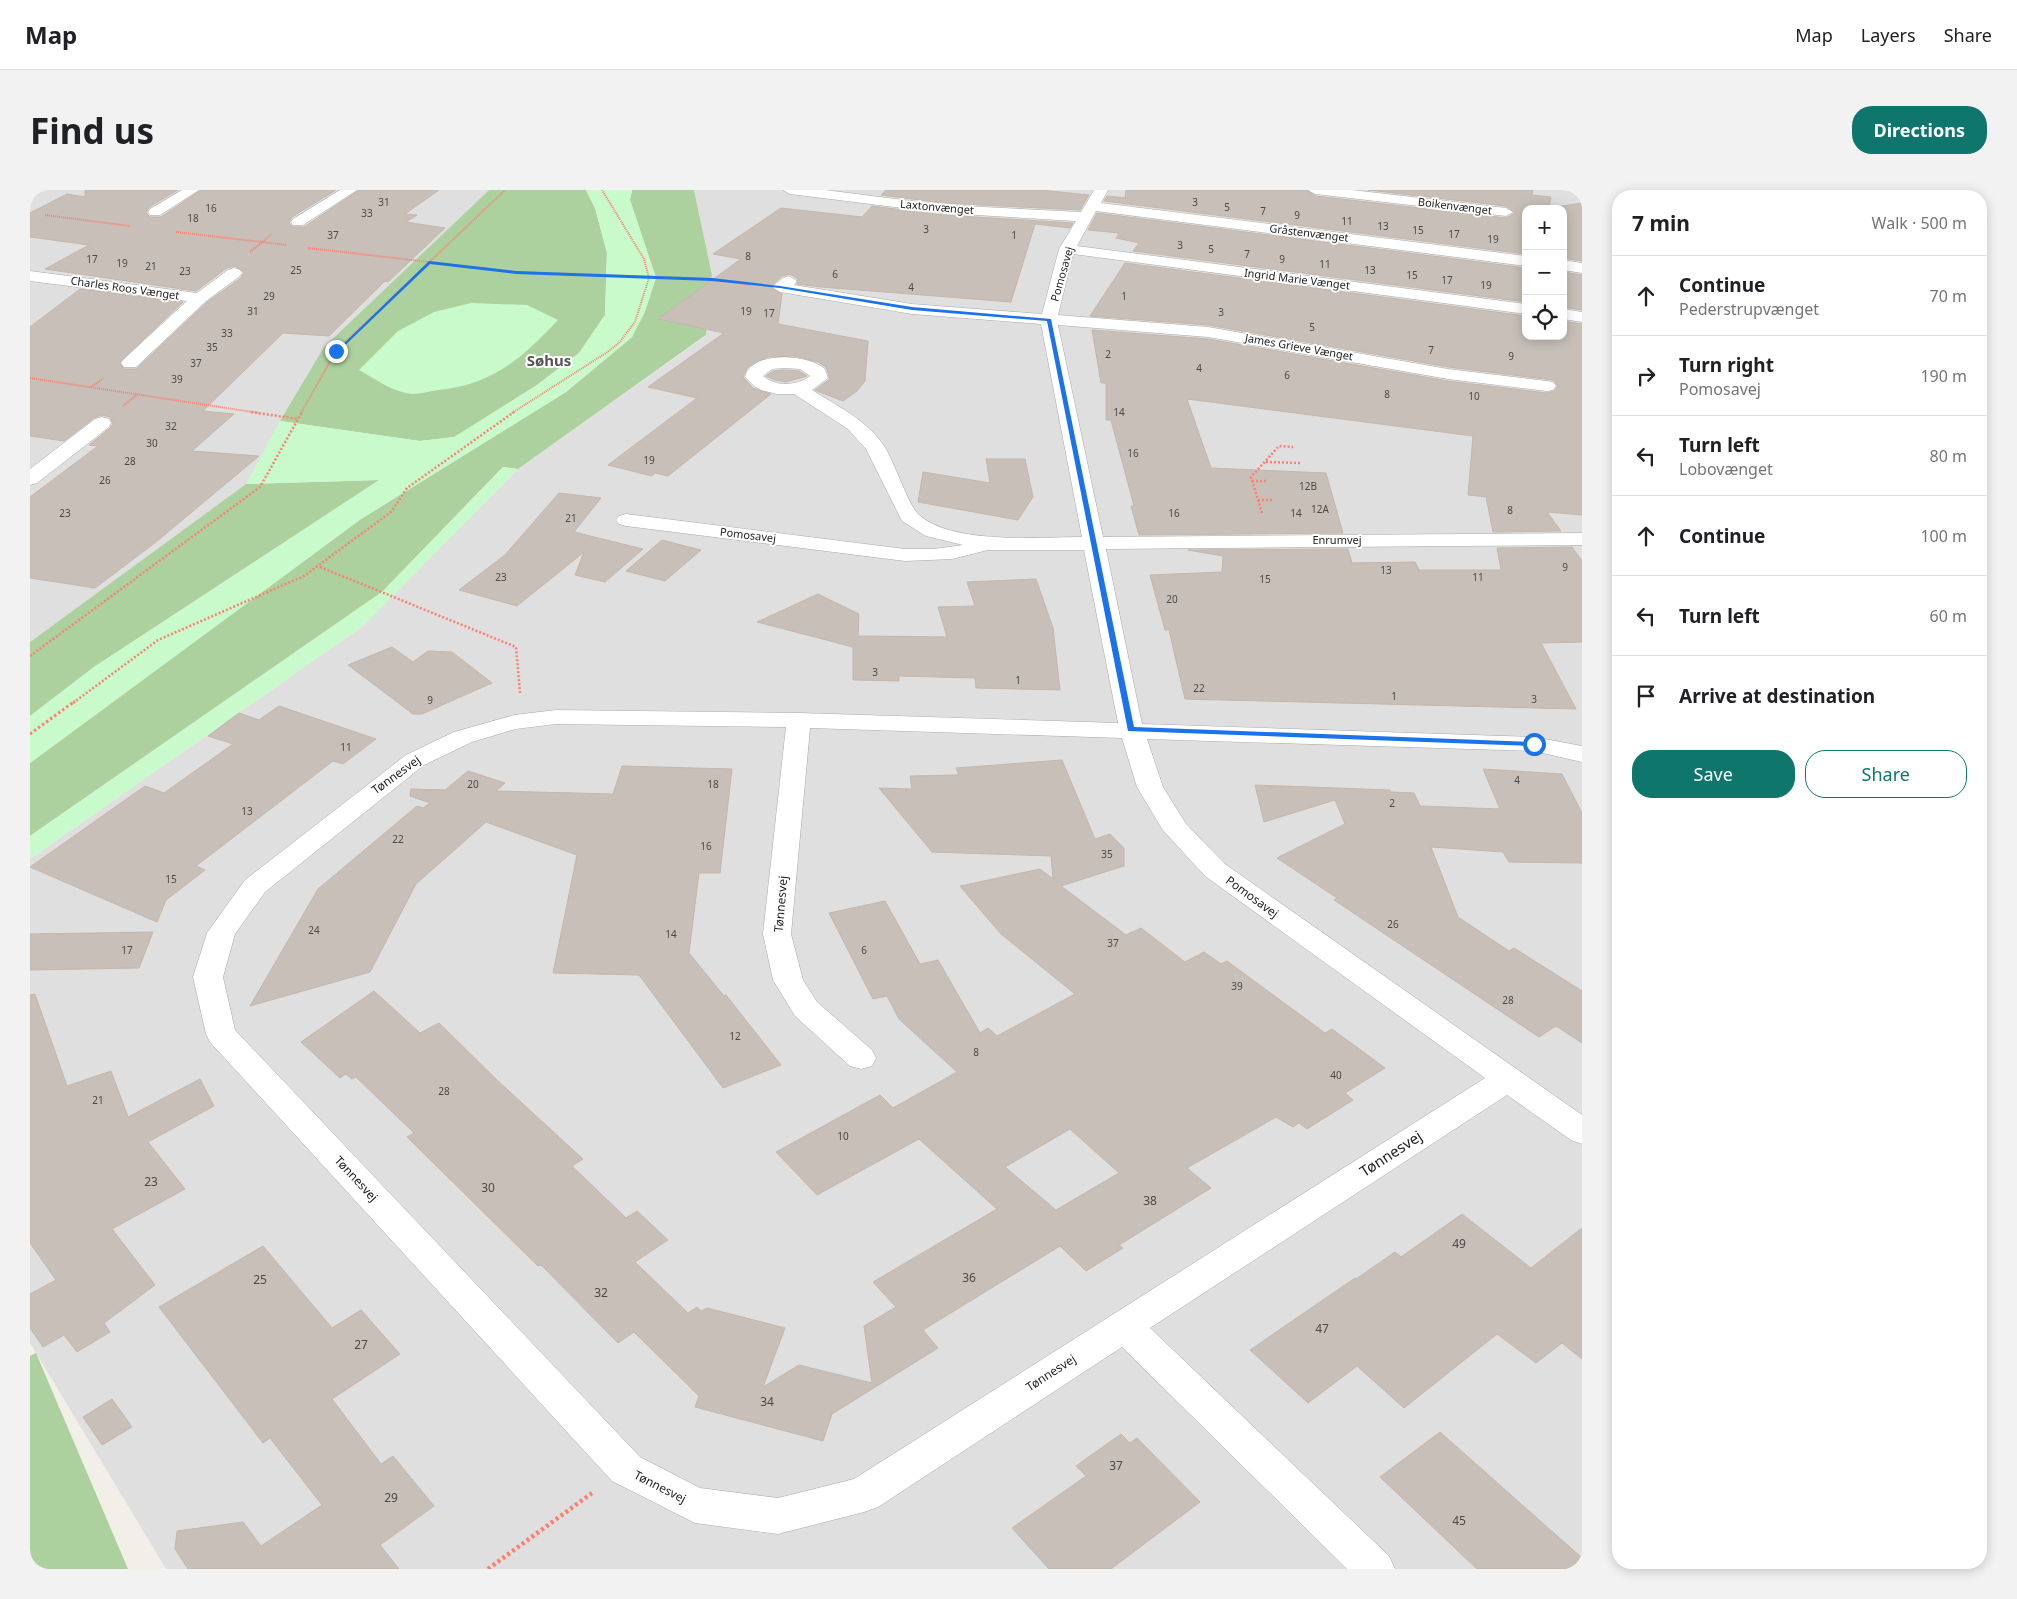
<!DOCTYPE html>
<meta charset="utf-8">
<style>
body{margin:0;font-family:"Noto Sans",sans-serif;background:#f2f2f2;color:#202124}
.controls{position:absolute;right:15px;top:15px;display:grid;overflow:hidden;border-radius:10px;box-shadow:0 2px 12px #0003}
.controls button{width:45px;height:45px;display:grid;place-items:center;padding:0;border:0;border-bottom:1px solid #e0e0e0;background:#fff;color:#202124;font:25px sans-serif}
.stop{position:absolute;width:15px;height:15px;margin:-11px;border:4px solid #1a73e8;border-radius:50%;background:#fff}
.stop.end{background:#1a73e8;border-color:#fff;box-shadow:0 1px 5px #0008}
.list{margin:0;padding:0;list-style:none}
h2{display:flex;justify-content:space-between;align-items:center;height:65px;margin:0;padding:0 20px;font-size:21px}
h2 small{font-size:16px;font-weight:400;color:#757577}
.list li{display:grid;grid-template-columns:32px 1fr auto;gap:15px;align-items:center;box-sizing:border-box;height:80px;padding:0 20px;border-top:1px solid #e0e0e0}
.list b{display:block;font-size:19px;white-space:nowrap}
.list p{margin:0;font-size:16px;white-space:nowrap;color:#757577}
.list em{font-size:16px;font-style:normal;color:#757577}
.actions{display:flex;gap:10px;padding:15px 20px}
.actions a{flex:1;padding:11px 0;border:1px solid #0f766e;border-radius:20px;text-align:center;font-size:18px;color:#0f766e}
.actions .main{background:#0f766e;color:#fff}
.icon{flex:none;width:28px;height:28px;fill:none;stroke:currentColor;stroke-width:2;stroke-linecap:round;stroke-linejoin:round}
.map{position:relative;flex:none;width:1552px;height:1379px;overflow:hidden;border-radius:20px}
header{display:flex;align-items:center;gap:30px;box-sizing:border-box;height:70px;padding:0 25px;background:#fff;border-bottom:1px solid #e0e0e0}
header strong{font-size:24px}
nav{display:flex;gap:28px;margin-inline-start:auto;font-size:18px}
.intro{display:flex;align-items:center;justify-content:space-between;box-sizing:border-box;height:120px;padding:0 30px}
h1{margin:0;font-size:35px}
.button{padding:12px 22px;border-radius:20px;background:#0f766e;color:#fff;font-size:18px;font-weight:700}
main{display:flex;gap:30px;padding:0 30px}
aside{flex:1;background:#fff;border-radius:20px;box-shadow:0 2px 12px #0003}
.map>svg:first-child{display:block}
.residential{fill:#e0dfdf;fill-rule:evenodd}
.forest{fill:#add19e}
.park{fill:#c8facc}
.building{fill:#c7bfb8;stroke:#c4b6ab;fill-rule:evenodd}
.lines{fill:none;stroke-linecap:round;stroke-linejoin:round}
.minor-casing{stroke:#a9a9a9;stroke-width:1}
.path-far3{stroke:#fa8072;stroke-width:2;stroke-dasharray:1 1;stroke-linecap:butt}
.path-far2{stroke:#fa8072;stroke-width:2.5;stroke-dasharray:2 2;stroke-linecap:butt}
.path-far1{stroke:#fa8072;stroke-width:3;stroke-dasharray:2.5 2.5;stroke-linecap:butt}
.path{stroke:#fa8072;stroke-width:4.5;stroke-dasharray:3 3;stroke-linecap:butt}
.minor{fill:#fff;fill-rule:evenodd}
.route{fill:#1a73e8}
.labels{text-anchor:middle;stroke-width:4;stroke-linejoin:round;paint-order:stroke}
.number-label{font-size:10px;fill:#4b4948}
.far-street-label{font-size:11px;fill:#222;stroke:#fff}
.street-label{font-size:12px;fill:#222;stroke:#fff}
.near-number-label{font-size:12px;fill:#4b4948}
.far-district-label{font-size:15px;font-weight:bold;fill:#555;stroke:#fff}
.near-street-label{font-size:15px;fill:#222;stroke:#fff}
</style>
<header>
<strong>Map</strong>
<nav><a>Map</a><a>Layers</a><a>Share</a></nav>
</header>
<div class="intro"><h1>Find us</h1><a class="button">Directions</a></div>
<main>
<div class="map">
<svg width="1552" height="1379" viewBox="0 0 1552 1379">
<rect width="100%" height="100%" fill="#f2efe9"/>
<g class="residential">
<polygon points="0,0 459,0 294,157 216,294 0,452"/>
<path d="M 664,0 L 1552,0 L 1552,1379 L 136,1379 L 0,1153 L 0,669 L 333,436 L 488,279 L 676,146 L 682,85 ZM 1496,19 L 1533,19 L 1533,146 L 1496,146 Z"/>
</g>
<g class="forest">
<polygon points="459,0 556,0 565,18 577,63 575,125 549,163 507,195 425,247 390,251 250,231 294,157"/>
<polygon points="602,0 664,0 682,85 676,145 488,279 473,277 352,402 0,646 0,573 331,329 536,202 602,147 626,88 600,10"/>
<polygon points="350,290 64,477 0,526 0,452 216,294"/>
<polygon points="6,1163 98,1379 0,1379 0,1166"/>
</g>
<g class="park">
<polygon points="556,0 602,0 600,10 626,88 615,122 602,147 536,202 331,329 0,573 0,526 64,477 349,290 216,294 250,231 390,251 424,247 507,195 549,163 575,125 577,63 565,18"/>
<path d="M 441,113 L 497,115 L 528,130 C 492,168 464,194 409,200 C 400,201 390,204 382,204 C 363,202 345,189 329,180 L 368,141 L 404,122 Z"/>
<polygon points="473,277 488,279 333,436 0,669 0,646 352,402"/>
</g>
<g class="building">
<polygon points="55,0 148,0 119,17 116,23 120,27 131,27 171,0 306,0 262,27 259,33 263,37 274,37 329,0 409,0 375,24 387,25 376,32 415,38 358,92 355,91 299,146 253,143 173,221 204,224 162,261 229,266 126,352 65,398 0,388 0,307 68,256 59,255 80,238 83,234 80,227 71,225 64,228 34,251 0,246 0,137 50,99 153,112 90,172 94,179 106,179 177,112 211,88 214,82 205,76 197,78 166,101 15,79 59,55 0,47 0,23 37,4 55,7"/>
<polygon points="856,0 1010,0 1059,5 1050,20 913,13 851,5"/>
<polygon points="1096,0 1276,0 1285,6 1476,28 1485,23 1476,16 1338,0 1503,0 1502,5 1521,7 1519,18 1552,13 1552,71 1533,68 1533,19 1496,19 1496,64 1074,11 1077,6 1095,8"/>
<polygon points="842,16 913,25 1043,33 1040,38 1005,34 981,112 791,97 767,94 768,89 760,84 752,86 740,97 752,104 748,134 838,151 835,191 827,201 813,211 787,201 785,200 800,189 796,177 788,172 765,166 738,167 718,177 713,187 723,198 741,204 638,286 625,283 622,286 578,275 667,208 618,197 694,143 628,129 711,69 683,64 751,18 832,27"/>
<polygon points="1067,23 1496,78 1496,112 1103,61 1109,53 1086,48 1089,43 1058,40"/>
<polygon points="1095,73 1496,126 1496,146 1533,146 1533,131 1552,134 1552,325 1517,322 1531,341 1463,342 1456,307 1438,305 1443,246 1157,209 1181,278 1296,283 1313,343 1109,345 1101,316 1104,316 1081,230 1076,230 1076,193 1071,193 1062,140 1178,149 1418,191 1517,203 1524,201 1528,196 1523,190 1418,177 1178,135 1060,126"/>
<polygon points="1533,82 1552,85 1552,120 1533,117"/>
<polygon points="754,180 769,181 777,186 756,192 745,190 736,186 743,181"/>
<polygon points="956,269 995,269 1003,307 988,330 888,312 893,282 960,293"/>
<polygon points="529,303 571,308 544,342 613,359 575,392 545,385 554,362 487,416 429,400 475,365"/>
<polygon points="632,350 671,360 635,391 596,381"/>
<polygon points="1542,357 1552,371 1552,452 1511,453 1546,519 1155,509 1139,440 1135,440 1120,385 1192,382 1193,366 1158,360 1318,359 1322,373 1385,372 1389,380 1471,380 1467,358"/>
<polygon points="1006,389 1023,438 1030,500 946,498 945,488 869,486 869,491 823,490 823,457 727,432 788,404 829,424 828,446 917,447 908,417 945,416 937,392"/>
<polygon points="362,457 383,472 398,461 422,462 462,493 392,524 383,524 318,475"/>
<polygon points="249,516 346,549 313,574 303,571 166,676 175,680 136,710 127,732 0,677 115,596 134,603 203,554 178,546 209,523 229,530"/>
<path d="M 1032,570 L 1065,649 L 1080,644 L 1094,658 L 1094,676 L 1031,696 L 1096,745 L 1111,738 L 1155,772 L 1174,762 L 1191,774 L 1197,771 L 1295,843 L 1302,839 L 1355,878 L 1315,903 L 1323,910 L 1277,939 L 1269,933 L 1263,937 L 1246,927 L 1157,978 L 1181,998 L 1089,1055 L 1093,1058 L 1056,1081 L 1030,1056 L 893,1140 L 908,1158 L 802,1224 L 793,1251 L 665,1217 L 669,1206 L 604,1142 L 588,1153 L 511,1075 L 508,1076 L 377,947 L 384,943 L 326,887 L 322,889 L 316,884 L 310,888 L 271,852 L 344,801 L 390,843 L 409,833 L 468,891 L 553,969 L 542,976 L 596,1028 L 607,1021 L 638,1050 L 605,1072 L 658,1123 L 667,1117 L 671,1121 L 677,1118 L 755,1138 L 733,1197 L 769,1175 L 842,1193 L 834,1136 L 866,1117 L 843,1092 L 967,1019 L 889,949 L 787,1005 L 746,962 L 850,905 L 863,918 L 927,882 L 869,829 L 857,806 L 843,809 L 799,723 L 855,711 L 890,774 L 908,770 L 950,843 L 958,838 L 967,846 L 1045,804 L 971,744 L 930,696 L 1010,679 L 1023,689 L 1021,666 L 902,662 L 849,598 L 882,599 L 880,586 L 929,585 L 926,578 ZM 1040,939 L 1089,983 L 1026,1020 L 975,977 Z"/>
<polygon points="592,576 702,579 690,683 669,683 659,763 694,806 696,805 751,875 693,898 609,785 523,783 547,665 456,632 386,694 340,782 220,816 288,699 387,616 393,618 400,613 380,606 381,599 415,600 438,581 475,593 466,601 583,604"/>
<polygon points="1453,579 1532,584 1552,623 1552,673 1479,672 1473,662 1401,657 1428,727 1479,761 1484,758 1552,801 1552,853 1526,836 1509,847 1304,710 1307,708 1247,668 1315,634 1305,610 1234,632 1225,595 1360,600 1360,602 1384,603 1390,616 1470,619"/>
<polygon points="123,742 109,778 0,780 0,744"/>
<polygon points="5,804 37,896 81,881 98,927 170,889 184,916 118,952 155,999 82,1039 125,1095 74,1133 80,1142 47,1162 34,1145 13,1157 0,1138 0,1104 26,1090 0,1053 0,805"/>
<polygon points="1432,1024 1501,1078 1552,1038 1552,1169 1532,1153 1506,1173 1467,1144 1374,1218 1327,1176 1278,1213 1220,1160 1325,1088 1326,1089 1365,1062 1371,1067"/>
<polygon points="233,1056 302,1138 331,1120 370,1164 302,1209 351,1274 363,1266 404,1316 350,1355 369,1379 158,1379 145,1359 147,1341 213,1332 231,1356 292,1315 240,1248 233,1253 129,1117"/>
<polygon points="82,1209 102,1237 72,1255 53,1227"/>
<polygon points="1410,1242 1552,1368 1552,1379 1447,1379 1350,1287"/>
<polygon points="1091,1244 1100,1253 1107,1248 1170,1312 1081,1379 1019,1379 982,1338 1056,1286 1046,1276"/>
</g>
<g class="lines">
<defs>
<g id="minor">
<polygon points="0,0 13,0 0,7"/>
<polygon points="152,0 169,0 130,25 120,25 118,22 120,19"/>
<polygon points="310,0 327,0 273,35 263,35 261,32 263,29"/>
<path d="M 753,0 L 795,0 L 913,15 L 1051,22 L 1064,0 L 1078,0 L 1071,13 L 1496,66 L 1496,76 L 1066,21 L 1047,56 L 1496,114 L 1496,124 L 1043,64 L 1028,125 L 1178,137 L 1418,179 L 1517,191 L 1523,192 L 1526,196 L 1523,200 L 1517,201 L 1418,189 L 1178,147 L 1028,135 L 1073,347 L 1552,343 L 1552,355 L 1076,359 L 1112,534 L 1504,547 L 1552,556 L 1552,572 L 1504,561 L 1117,549 L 1133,597 L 1156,634 L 1195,674 L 1552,925 L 1552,954 L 1541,950 L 1477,905 L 1120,1138 L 1359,1366 L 1365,1379 L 1317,1379 L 1092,1157 L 848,1317 L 834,1322 L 748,1344 L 665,1333 L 582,1291 L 180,852 L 176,844 L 163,787 L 177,743 L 215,690 L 376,565 L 424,542 L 484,525 L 526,520 L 769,523 L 1088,533 L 1054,360 L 958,360 L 922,369 L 875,371 L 596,336 L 589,334 L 586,330 L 589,326 L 596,324 L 875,359 L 904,359 L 933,355 L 896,346 L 872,331 L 836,259 L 818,239 L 764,204 L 747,204 L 731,200 L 724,196 L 715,187 C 721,160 779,164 795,179 L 798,188 L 782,200 C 807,216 837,230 854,256 C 864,271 878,314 888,324 C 921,355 1009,347 1052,347 L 1011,134 L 882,124 L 750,102 L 742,97 L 753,88 L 759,86 L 767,91 L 764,95 L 882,114 L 1012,124 L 1029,59 L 1046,31 L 913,23 L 760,4 ZM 754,178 L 770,179 L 780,186 C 767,196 746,197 733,186 L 742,179 ZM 526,534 L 756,537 L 733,744 L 743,790 L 765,826 L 820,876 L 831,879 L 842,876 L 846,868 L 842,860 L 787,812 L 773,790 L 761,744 L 780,538 L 1092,548 L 1107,597 L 1132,639 L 1175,686 L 1455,888 L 824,1289 L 748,1308 L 670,1298 L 610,1267 L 205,840 L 193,787 L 205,744 L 235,702 L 394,575 L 442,552 L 486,539 Z"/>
<polygon points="1278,0 1322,0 1476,18 1483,22 1476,26 1285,4"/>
<polygon points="1533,70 1552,73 1552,83 1533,80"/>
<polygon points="204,78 210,80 212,83 210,86 176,111 106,177 94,177 91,173 94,169 157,111 0,91 0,81 167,103 198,80"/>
<polygon points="1533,119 1552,122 1552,132 1533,129"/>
<polygon points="72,227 79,229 81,233 79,237 7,293 0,295 0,279 65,229"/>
</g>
</defs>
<use href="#minor" class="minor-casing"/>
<g class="path-far3">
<polyline points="15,25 100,36"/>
<polyline points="146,42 257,55"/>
<polyline points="278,58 486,82 682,89 722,95"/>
<polyline points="220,62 242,44"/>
<polyline points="0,188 229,223"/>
<polyline points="61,197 74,188"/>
<polyline points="93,216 108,204"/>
<polyline points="271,223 306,161 475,0"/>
<polyline points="482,223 576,163 589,153 605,132 619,88 614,69 572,0"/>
</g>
<g class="path-far2">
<polyline points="221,222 268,229"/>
<polyline points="1236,272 1270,273"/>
<polyline points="1222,291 1238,291"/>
<polyline points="1228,310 1242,310"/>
<polyline points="1232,323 1221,287 1249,256 1263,257"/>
<polyline points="290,377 486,457 490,503"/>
<polyline points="0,466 230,297 272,222"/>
<polyline points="43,513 128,450 274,386 361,322 377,298 484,222"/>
</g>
<polyline class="path-far1" points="0,544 45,511"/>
<polyline class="path" points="458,1379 562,1303"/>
<use href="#minor" class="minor"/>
</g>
<polygon class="route" points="399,71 486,81 682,88 750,96 882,117 1021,129 1104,537 1504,552 1508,554 1504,556 1098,541 1017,131 882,120 750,98 682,91 486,84 400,74 308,162 305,162"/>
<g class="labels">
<g class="number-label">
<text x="354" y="16">31</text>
<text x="1165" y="16">3</text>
<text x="1197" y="21">5</text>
<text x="181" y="22">16</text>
<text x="1233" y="25">7</text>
<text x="337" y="27">33</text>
<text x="1267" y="29">9</text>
<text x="163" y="32">18</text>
<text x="1317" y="35">11</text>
<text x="1353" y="40">13</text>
<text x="896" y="43">3</text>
<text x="1388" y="44">15</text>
<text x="1424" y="48">17</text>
<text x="303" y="49">37</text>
<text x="984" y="49">1</text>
<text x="1463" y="53">19</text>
<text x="1150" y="59">3</text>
<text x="1181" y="63">5</text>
<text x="1217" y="68">7</text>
<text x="718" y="70">8</text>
<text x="62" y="73">17</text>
<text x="1252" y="73">9</text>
<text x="92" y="77">19</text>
<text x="1295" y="78">11</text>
<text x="121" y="80">21</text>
<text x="266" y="84">25</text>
<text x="1340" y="84">13</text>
<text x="155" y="85">23</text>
<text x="805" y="88">6</text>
<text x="1382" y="89">15</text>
<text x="1417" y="94">17</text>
<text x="1456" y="99">19</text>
<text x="881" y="101">4</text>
<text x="239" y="110">29</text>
<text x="1094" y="110">1</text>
<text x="223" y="125">31</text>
<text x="716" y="125">19</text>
<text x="1191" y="126">3</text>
<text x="739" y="127">17</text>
<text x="1282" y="141">5</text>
<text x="197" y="147">33</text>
<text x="182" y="161">35</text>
<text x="1401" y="164">7</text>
<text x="1078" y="168">2</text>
<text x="1481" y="170">9</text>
<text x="166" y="177">37</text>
<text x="1169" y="182">4</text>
<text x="1257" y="189">6</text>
<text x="147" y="193">39</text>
<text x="1357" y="208">8</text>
<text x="1444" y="210">10</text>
<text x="1089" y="226">14</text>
<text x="141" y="240">32</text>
<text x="122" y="257">30</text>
<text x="1103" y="267">16</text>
<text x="619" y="274">19</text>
<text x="100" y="275">28</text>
<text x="75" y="294">26</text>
<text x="1278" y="300">12B</text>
<text x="1290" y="323">12A</text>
<text x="1480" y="324">8</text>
<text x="35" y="327">23</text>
<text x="1144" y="327">16</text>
<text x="1266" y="327">14</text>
<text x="541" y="332">21</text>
<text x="1535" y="381">9</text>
<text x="1356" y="384">13</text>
<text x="471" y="391">23</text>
<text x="1448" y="391">11</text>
<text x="1235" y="393">15</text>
<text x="1142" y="413">20</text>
<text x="845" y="486">3</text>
<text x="988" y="494">1</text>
<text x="1169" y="502">22</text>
<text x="1364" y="510">1</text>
<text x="1504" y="513">3</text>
<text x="400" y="514">9</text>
<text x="316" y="561">11</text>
<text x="1487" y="594">4</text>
<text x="443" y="598">20</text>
<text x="683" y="598">18</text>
<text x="1362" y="617">2</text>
<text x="217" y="625">13</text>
<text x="368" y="653">22</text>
<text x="676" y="660">16</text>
<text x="1077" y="668">35</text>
<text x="141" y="693">15</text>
<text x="1363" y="738">26</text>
<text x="284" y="744">24</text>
<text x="641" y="748">14</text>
<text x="1083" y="757">37</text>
<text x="97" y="764">17</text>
<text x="834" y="764">6</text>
<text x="1207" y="800">39</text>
<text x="1478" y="814">28</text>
<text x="705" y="850">12</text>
<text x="946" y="866">8</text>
<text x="1306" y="889">40</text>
<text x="414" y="905">28</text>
<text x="68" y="914">21</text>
<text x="813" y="950">10</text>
</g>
<g class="far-street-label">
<text transform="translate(1425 16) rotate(7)" y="4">Boikenvænget</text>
<text transform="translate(907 17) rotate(5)" y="4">Laxtonvænget</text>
<text transform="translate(1279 43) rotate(7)" y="4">Gråstenvænget</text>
<text transform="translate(1032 84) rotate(-74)" y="4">Pomosavej</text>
<text transform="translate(1267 89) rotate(7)" y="4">Ingrid Marie Vænget</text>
<text transform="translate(95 98) rotate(8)" y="4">Charles Roos Vænget</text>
<text transform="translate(1269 157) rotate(10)" y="4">James Grieve Vænget</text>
<text transform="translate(718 345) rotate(7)" y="4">Pomosavej</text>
<text x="1307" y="354">Enrumvej</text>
</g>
<g class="street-label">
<text transform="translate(366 585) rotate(-36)" y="4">Tønnesvej</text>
<text transform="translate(1222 707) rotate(36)" y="4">Pomosavej</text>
<text transform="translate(751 714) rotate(-85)" y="4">Tønnesvej</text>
<text transform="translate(326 989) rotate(47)" y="4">Tønnesvej</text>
<text transform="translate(1021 1183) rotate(-33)" y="4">Tønnesvej</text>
<text transform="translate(630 1297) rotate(27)" y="4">Tønnesvej</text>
</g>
<g class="near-number-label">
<text x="121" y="996">23</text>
<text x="458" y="1002">30</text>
<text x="1120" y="1015">38</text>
<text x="1429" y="1058">49</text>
<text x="939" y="1092">36</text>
<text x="230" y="1094">25</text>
<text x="571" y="1107">32</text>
<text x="1292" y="1143">47</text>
<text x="331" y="1159">27</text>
<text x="737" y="1216">34</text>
<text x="1086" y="1280">37</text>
<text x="361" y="1312">29</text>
<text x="1429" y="1335">45</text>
</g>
<g class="far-district-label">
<text x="519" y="176">Søhus</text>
</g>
<g class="near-street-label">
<text transform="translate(1361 964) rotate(-33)" y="5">Tønnesvej</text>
</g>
</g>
</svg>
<div class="controls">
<button>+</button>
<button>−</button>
<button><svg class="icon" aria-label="locate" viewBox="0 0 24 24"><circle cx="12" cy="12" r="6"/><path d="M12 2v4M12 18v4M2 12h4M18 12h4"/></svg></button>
</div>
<div class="stop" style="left:1504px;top:554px"></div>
<div class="stop end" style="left:306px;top:161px"></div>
</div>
<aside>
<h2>7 min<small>Walk · 500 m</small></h2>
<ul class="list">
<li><svg class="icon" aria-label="ahead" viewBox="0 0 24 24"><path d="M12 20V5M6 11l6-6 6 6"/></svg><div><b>Continue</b><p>Pederstrupvænget</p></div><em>70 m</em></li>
<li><svg class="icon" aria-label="right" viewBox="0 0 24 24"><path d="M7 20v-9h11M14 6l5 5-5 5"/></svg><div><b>Turn right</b><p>Pomosavej</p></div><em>190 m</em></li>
<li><svg class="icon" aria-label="left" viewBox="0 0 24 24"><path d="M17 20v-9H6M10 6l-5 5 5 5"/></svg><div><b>Turn left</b><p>Lobovænget</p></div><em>80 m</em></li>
<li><svg class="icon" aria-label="ahead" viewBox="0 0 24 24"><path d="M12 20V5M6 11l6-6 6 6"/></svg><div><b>Continue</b></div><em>100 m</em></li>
<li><svg class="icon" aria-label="left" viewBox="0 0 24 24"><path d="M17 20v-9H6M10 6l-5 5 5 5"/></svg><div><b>Turn left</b></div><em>60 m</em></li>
<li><svg class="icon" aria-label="arrive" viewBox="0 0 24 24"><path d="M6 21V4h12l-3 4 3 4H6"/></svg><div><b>Arrive at destination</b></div></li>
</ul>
<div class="actions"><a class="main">Save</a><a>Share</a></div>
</aside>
</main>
